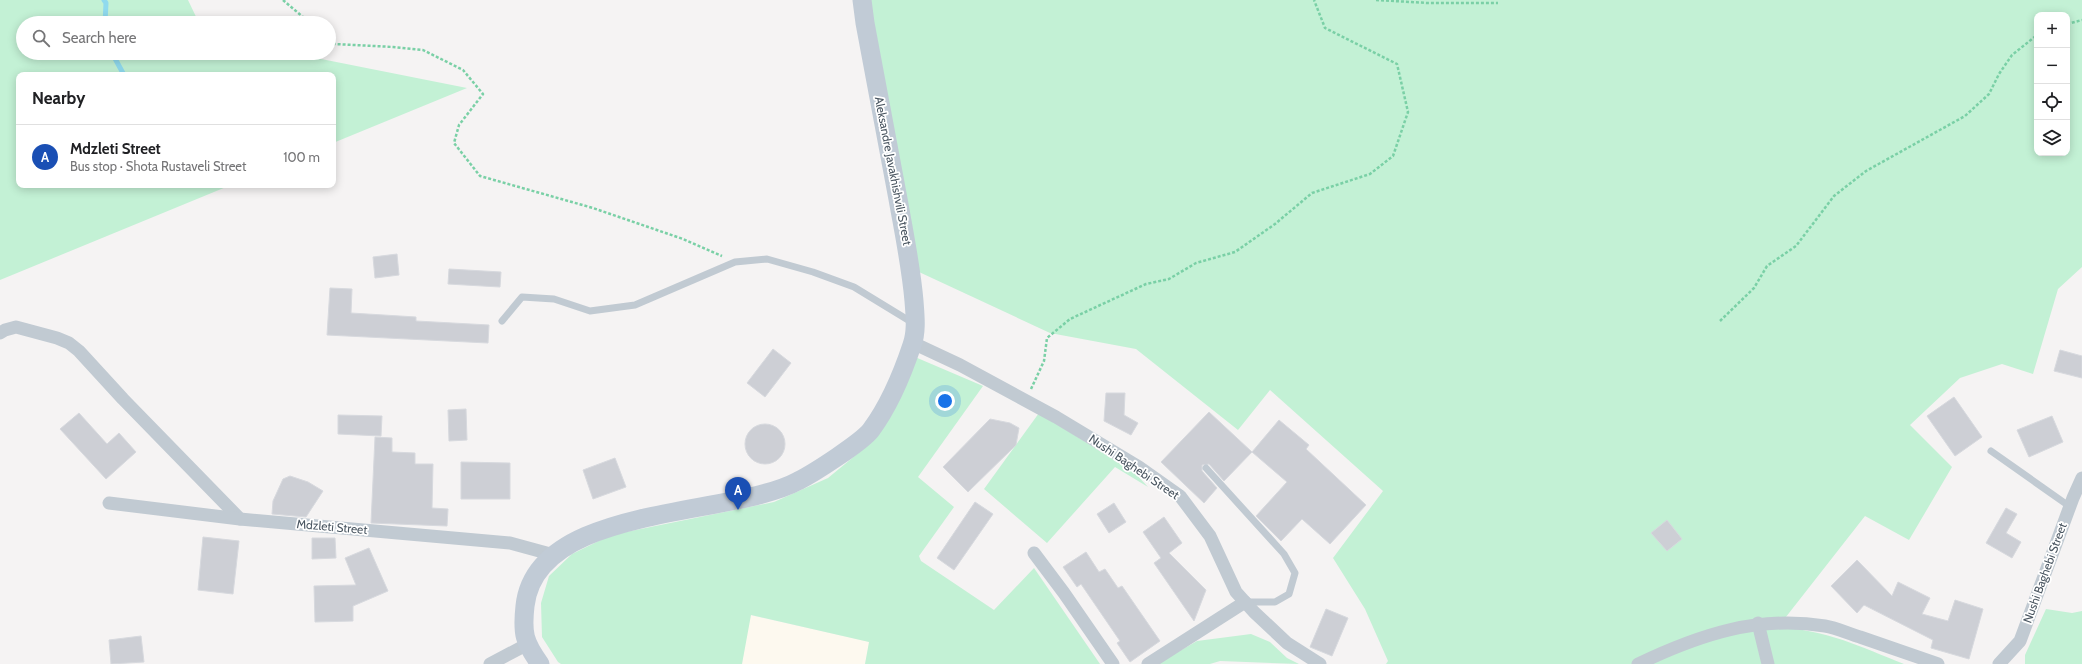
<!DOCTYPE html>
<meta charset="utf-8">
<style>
body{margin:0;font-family:Cabin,sans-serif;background:#f6f6f6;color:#202124}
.controls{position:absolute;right:12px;top:12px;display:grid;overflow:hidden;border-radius:8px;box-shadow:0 2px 10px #0003}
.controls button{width:36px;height:36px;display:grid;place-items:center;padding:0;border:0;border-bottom:1px solid #e0e0e0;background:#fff;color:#202124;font:20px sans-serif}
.you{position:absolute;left:945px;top:401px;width:14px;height:14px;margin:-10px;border:3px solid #fff;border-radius:50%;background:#1a73e8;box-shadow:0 0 0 6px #1a73e833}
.badge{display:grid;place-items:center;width:26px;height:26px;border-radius:50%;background:#d93025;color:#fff;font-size:13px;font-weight:700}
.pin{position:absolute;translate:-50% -33px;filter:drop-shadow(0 1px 2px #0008)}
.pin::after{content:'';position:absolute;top:21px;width:14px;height:12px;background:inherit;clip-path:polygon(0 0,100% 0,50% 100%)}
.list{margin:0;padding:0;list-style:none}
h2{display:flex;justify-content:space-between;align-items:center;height:52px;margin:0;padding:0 16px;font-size:17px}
h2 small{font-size:13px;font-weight:400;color:#757577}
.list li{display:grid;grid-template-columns:26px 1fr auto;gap:12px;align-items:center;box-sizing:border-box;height:64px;padding:0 16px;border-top:1px solid #e0e0e0}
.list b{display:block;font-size:15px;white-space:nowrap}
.list p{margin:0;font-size:13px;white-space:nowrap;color:#757577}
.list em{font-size:13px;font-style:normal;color:#757577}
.icon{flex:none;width:22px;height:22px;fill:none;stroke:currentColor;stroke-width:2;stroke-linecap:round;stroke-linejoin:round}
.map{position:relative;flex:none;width:2082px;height:664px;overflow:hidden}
.search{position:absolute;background:#fff;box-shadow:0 2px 10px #0003;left:16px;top:16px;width:320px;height:44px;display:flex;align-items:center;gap:10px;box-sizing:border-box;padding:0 14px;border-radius:22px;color:#757577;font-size:15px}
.panel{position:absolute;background:#fff;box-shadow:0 2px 10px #0003;left:16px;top:72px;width:320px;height:116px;border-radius:8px}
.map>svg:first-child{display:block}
.commercial{fill:#fdf9ef}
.green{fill:#c3f1d5;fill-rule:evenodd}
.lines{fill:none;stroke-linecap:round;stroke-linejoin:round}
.stream{stroke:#90daee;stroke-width:5}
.building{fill:#cdcfd5;stroke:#d7d9de}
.path{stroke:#7ad0a6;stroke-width:2.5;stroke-dasharray:3 2;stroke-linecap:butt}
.lane{stroke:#c1cad2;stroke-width:7}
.street{stroke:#c1cad2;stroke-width:13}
.secondary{stroke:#c1cbd6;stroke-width:19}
.labels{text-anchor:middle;stroke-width:3.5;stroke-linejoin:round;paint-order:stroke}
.street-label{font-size:12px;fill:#4a5661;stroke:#fff}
</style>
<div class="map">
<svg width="2082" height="664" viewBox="0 0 2082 664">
<rect width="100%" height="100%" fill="#f5f3f3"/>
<polygon class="commercial" points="750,615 870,642 865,664 742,664"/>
<g class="green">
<polygon points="0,0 188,0 199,23 23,23 23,53 291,53 467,88 333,143 333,75 19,75 19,185 231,185 0,280"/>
<path d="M 862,0 L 2082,0 L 2082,267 L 2058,289 L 2033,374 L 2002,364 L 1960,378 L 1910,425 L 1952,467 L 1909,540 L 1865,516 L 1782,622 L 1758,623 L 1638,664 L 1386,664 L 1388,661 L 1365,609 L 1333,558 L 1383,491 L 1270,390 L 1238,430 L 1136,349 L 1050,333 L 919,272 ZM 2037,15 L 2067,15 L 2067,153 L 2037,153 Z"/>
<polygon points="915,357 983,386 918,477 954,507 919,556 921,561 994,610 1034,568 1100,664 865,664 869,642 751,615 742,664 561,664 558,662 542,637 541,603 549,576 572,554 611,535 774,502 828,478 862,450"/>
<polygon points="1039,413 1135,473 1148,487 1115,467 1047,543 984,489"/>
<polygon points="2046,609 2072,613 2082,611 2082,664 2025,664 2025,655"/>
<path d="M 1774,627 C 1825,629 1859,646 1904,664 L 1772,664 L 1764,631 Z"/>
<path d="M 1754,631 L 1762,664 L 1651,664 C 1680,648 1721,635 1754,631 Z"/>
<polygon points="1251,634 1270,642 1287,658 1299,664 1220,661 1210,664 1157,664 1197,641"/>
</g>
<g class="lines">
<g class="stream">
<polyline points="104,0 106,3 105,23"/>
<polyline points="112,53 124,75"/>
</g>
</g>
<g class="building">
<polygon points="397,254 399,275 375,278 373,257"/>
<polygon points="449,269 501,272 500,287 448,284"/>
<polygon points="330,288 352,289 351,313 416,317 416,321 489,325 488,343 327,335"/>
<polygon points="773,349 791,363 765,397 747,383"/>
<polygon points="2060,350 2082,356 2082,378 2054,371"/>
<polygon points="1106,393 1125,393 1124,415 1138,423 1131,435 1104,421"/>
<polygon points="1954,397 1982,437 1955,456 1927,416"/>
<polygon points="466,409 467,440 449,441 448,410"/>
<polygon points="1209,412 1252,452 1224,481 1209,464 1202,465 1202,471 1217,488 1204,503 1161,462"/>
<polygon points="79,413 107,444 119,433 136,452 106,479 60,429"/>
<polygon points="338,415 382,416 381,436 338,434"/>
<polygon points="2052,416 2063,442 2029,457 2017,430"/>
<polygon points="990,419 1010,423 1019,428 1016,445 968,492 943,467"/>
<polygon points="1279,420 1309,445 1306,449 1366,505 1330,544 1302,519 1281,541 1256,516 1287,482 1252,452"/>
<circle cx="765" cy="444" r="20"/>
<polygon points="375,437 392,438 392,452 415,453 415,464 433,464 432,508 448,509 447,526 371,523"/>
<polygon points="615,458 626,487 593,499 583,470"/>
<polygon points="461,462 510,463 510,499 461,499"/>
<polygon points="290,476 308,482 323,491 306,517 272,514 273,501 283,479"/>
<polygon points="975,502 993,514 954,570 937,558"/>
<polygon points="1114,503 1126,522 1109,533 1097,514"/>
<polygon points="2006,508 2017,514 2006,533 2021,542 2012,558 1986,543"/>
<polygon points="1164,517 1182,543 1169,553 1206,590 1194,621 1154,563 1161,558 1143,532"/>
<polygon points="1667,520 1682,539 1667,551 1651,533"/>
<polygon points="203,537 239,541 233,594 198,590"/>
<polygon points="312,538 335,538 336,558 312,559"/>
<polygon points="369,548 388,591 353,606 353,621 315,622 314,586 356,585 345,558"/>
<polygon points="1086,552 1099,572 1105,569 1118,588 1122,586 1160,641 1130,662 1117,643 1120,641 1081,584 1077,587 1063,567"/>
<polygon points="1857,560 1892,596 1898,582 1930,598 1922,614 1948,621 1955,600 1983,609 1969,659 1931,648 1933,640 1864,605 1857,613 1831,586"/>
<polygon points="1326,609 1348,618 1332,656 1310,647"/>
<polygon points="141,636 144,662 111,664 109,640"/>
</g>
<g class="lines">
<g class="path">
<polyline points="283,0 310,23"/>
<polyline points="1376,0 1428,3 1498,3"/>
<polyline points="2067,24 2082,20"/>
<polyline points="329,40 334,44 393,47 423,50 463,70 483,94 459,125 454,143 480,176 593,208 683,239 722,256"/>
<polyline points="1720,321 1754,288 1767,266 1796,246 1834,196 1866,171 1965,116 1989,94 1999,74 2012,55 2037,35"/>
<polyline points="1031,389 1044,361 1047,338 1070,319 1146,284 1169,279 1196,263 1235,252 1275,224 1312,193 1370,174 1393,156 1408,112 1397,64 1325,28 1314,0"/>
</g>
<g class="lane">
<polyline points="502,321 522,297 554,299 590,311 635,305 735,262 767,259 813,272 854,287 913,323"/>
<polyline points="1991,451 2069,506"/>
<polyline points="1206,468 1284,554 1295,573 1289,594 1275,602 1246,602"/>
</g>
<g class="street">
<polyline points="0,333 5,330 16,327 57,338 69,343 79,351 123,399 240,519"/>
<polyline points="913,343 960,365 1056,417 1139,467 1180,496 1210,536 1236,592 1254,612 1287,643 1320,664"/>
<polyline points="109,503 240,519 510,543 554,555"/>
<polyline points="1034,553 1064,593 1113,664"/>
<polyline points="1758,623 1768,664"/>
<polyline points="490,664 526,645"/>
<polyline points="1148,664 1245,602"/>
<path d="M 1638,664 C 1699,635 1757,615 1825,626 C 1837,628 1849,634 1860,637 C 1886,646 1912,655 1938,664"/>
<polyline points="1999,664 2020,641 2073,498 2082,478"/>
</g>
<path class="secondary" d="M 540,664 C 524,642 522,633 525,606 C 536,504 729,518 798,481 C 814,473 862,442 871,430 C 888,407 903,372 912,345 C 917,331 915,315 914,301 C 911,266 904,233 898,199 C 887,140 876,81 865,23 L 862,0"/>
</g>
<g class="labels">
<g class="street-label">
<text transform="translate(893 171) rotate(79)" y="4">Aleksandre Javakhishvili Street</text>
<text transform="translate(1134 467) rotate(34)" y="4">Nushi Baghebi Street</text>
<text transform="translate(332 527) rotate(5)" y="4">Mdzleti Street</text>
<text transform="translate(2045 573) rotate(-70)" y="4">Nushi Baghebi Street</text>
</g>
</g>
</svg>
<div class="controls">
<button>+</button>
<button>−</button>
<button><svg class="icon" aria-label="locate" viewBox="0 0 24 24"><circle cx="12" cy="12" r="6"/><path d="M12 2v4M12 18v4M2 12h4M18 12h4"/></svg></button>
<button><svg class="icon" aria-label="layers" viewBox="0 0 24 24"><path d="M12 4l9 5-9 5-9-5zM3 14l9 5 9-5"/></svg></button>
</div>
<div class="you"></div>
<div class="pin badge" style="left:738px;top:510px;background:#1a4fb4">A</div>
<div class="search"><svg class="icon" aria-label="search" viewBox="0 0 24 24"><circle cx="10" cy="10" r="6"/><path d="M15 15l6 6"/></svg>Search here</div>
<section class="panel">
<h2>Nearby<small></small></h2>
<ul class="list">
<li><span class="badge" style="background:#1a4fb4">A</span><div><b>Mdzleti Street</b><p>Bus stop · Shota Rustaveli Street</p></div><em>100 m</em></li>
</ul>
</section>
</div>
